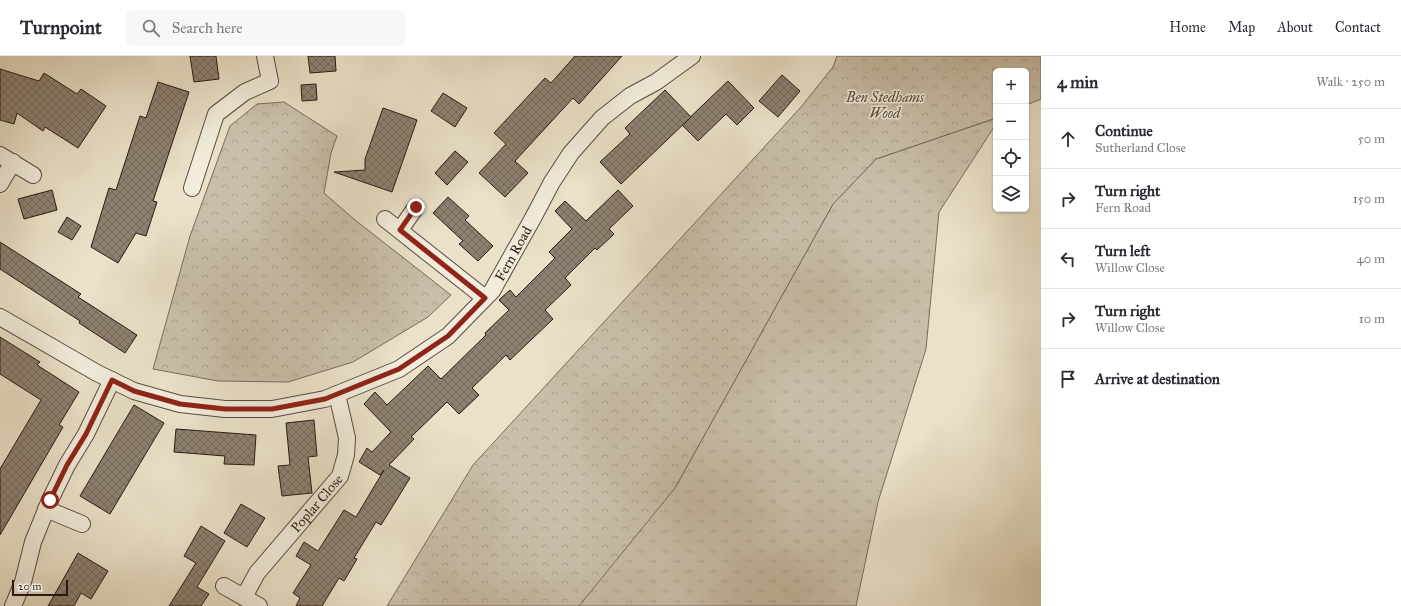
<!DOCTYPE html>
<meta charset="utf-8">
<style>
body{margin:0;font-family:"IM FELL Great Primer",serif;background:#f7f7f7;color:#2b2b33}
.controls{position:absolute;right:12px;top:12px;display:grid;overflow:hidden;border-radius:6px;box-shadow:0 1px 3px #0004}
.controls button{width:36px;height:36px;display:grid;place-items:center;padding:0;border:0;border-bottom:1px solid #e1e1e2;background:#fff;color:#2b2b33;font:20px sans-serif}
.scale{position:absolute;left:12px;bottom:10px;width:56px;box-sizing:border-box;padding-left:4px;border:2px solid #281a12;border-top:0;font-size:11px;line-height:14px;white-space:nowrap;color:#281a12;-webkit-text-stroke:3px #f1ecdb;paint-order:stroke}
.stop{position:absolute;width:12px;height:12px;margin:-9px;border:3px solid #8f2418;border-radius:50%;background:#fff}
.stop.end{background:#8f2418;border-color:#fff;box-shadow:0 1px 4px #0008}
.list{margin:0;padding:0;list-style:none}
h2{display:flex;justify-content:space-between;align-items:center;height:52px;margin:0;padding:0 16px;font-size:17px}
h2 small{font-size:13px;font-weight:400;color:#7c7c81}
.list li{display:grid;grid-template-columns:26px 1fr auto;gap:12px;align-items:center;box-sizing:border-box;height:60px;padding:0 16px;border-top:1px solid #e1e1e2}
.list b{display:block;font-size:15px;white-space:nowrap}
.list p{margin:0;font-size:13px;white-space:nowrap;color:#7c7c81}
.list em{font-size:13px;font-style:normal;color:#7c7c81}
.icon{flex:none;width:22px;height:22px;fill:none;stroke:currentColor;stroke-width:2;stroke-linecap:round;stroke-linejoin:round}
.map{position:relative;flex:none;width:1041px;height:550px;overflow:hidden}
header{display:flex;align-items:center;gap:24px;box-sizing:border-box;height:56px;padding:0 20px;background:#fff;border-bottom:1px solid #e1e1e2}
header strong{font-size:19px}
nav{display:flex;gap:22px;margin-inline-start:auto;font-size:14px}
.search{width:280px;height:36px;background:#f7f7f7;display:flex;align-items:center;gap:10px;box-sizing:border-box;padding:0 14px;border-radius:6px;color:#7c7c81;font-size:15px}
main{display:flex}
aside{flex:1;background:#fff}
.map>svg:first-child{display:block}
.grass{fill:url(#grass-tufts);stroke:#786c5e}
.forest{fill:url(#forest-crowns);stroke:#786c5e}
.building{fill:url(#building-cross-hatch);stroke:#281a12}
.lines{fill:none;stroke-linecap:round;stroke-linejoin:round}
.minor-casing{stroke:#584c40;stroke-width:18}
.minor{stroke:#f1ecdb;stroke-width:16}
.route{stroke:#8f2418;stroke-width:5}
.labels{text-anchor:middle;stroke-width:3;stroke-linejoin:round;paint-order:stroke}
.park-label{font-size:14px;font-style:italic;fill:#584c3f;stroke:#f1ecdb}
.street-label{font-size:14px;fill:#281a12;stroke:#f1ecdb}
</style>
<header>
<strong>Turnpoint</strong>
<div class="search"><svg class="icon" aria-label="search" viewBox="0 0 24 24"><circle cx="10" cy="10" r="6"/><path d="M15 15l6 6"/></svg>Search here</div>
<nav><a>Home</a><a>Map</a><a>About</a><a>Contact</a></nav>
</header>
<main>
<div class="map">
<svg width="1041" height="550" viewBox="0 0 1041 550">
<defs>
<pattern id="grass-tufts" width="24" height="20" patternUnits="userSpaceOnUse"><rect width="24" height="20" fill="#c9bfa9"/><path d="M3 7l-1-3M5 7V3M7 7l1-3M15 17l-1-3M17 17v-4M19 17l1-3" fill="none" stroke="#ada490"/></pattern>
<pattern id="forest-crowns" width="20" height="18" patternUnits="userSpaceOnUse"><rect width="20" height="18" fill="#c9bfa9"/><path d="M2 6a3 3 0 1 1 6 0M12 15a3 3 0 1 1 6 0" fill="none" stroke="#ada490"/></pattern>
<pattern id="building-cross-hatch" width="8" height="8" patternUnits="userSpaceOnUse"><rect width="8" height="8" fill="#8d8171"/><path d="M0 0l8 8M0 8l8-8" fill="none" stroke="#73695b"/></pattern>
</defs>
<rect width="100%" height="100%" fill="#eae1c8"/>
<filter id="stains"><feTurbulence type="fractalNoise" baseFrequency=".005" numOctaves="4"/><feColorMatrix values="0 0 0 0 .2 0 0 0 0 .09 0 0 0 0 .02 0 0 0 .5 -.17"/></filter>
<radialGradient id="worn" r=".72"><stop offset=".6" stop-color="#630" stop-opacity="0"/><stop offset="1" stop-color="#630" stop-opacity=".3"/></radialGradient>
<polygon class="grass" points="996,62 996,68 939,156 926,293 878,446 856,550 577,550 675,432 833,148 876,103"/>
<g class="forest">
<polygon points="837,0 1041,0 1041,43 1026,49 1026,15 996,15 996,62 876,103 833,148 675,432 579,550 387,550 473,409 801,51 833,11"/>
<polygon points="284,46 337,80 331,97 324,137 355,164 451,239 428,261 353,306 288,326 218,325 153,313 190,180 230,70 257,48"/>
</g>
<g class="building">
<polygon points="190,0 216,0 219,23 194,26"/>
<polygon points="308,0 335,0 336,15 310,17"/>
<polygon points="575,0 622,0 579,48 573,42 515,105 528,117 505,141 479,117 506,88 494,77 545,22 551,27"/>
<polygon points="0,13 39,25 44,17 77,38 81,33 106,50 78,92 45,71 43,75 17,57 14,68 0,64"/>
<polygon points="782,19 800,35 778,61 759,45"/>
<polygon points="728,25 754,52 737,69 726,58 698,85 682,69"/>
<polygon points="158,26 189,36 153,145 157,146 146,180 136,177 118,207 91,191 109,132 116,134 140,60 146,62"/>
<polygon points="316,28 317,44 302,45 301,29"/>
<polygon points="665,34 691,61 621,128 600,106 630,78 625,72"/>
<polygon points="443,37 467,52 455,71 431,55"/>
<polygon points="383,52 417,64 392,136 334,116 365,114 365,103"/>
<polygon points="455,95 468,106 447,129 435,117"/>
<polygon points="52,134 57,154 24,163 18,143"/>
<polygon points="618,134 633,150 609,173 614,178 597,194 595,192 565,222 571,229 545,254 553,263 510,304 506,299 472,332 479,339 459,358 447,346 411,381 414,383 389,409 410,422 381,469 376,466 354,502 357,503 344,525 339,522 322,550 296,550 300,542 293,537 311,509 296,500 304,486 318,495 344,454 356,461 384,414 380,419 359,406 367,392 372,396 391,376 364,348 375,336 387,349 428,310 441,323 486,279 485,277 509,254 499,244 510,234 516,241 555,202 549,196 572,173 555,155 565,145 586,165"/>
<polygon points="448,141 469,160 465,164 493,190 478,205 459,188 463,185 433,157"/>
<polygon points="67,161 81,170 72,184 58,176"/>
<polygon points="0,186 81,238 78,241 137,279 125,297 79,267 80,265 0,213"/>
<polygon points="0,281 40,306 37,309 79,336 59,369 63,371 0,479 0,413 41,344 0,318"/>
<polygon points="134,349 164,367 110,458 80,440"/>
<polygon points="314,364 317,400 308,401 312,437 282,440 278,410 290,409 286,367"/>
<polygon points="176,373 256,379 254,409 224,408 225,400 174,396"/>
<polygon points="241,448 265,462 247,491 224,477"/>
<polygon points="201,470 225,485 197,531 209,538 201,550 169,550 196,507 184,500"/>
<polygon points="78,497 108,515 91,543 81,537 74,550 48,550"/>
</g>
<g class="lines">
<defs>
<g id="minor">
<polyline points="0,99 33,119"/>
<polyline points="0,128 13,106"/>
<polyline points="192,132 216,58 245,36 270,25 265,0"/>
<polyline points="385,163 485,242"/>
<polyline points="400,174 416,151"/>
<path id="s1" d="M 0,261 L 97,317 L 134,335 L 180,348 L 225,353 L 272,353 L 325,343 L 399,313 L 448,280 L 492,235 L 533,162 L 552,126 L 571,97 L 602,62 L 630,40 L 656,26 L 692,0"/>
<polyline points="46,453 82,468"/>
<polyline points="224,530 259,550"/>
<path id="s2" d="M 244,541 L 257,517 L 340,420 L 346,399 L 347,382 L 337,338"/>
<polyline points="13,550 23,526 33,486 50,444 67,409 86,378 112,324"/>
</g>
</defs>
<use href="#minor" class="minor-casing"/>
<use href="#minor" class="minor"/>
</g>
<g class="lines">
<polyline class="route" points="50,444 67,409 86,378 112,324 134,335 180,348 225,353 272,353 325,343 399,313 448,280 485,242 400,174 416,151"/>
</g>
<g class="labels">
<g class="park-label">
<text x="885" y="46">Ben Stedhams<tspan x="885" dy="16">Wood</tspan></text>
</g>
<g class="street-label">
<text dy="5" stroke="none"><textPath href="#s1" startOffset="592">Fern Road</textPath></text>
<text dy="5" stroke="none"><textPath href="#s2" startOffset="119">Poplar Close</textPath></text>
</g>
</g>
<rect width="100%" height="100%" filter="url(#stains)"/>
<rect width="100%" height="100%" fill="url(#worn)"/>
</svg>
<div class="controls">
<button>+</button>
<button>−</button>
<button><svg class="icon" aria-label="locate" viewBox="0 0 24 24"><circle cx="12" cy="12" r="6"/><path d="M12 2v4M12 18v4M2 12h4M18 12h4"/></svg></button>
<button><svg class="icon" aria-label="layers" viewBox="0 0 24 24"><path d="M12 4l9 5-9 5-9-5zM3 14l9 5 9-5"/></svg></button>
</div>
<div class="scale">20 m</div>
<div class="stop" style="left:50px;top:444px"></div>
<div class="stop end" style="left:416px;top:151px"></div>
</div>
<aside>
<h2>4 min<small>Walk · 250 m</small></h2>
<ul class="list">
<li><svg class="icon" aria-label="ahead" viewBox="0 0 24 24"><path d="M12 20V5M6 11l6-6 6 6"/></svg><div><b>Continue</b><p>Sutherland Close</p></div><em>50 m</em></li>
<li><svg class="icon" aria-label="right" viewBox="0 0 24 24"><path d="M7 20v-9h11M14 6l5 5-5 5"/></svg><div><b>Turn right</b><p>Fern Road</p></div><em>150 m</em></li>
<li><svg class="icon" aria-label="left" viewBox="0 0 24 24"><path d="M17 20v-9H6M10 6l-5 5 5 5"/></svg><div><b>Turn left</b><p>Willow Close</p></div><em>40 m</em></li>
<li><svg class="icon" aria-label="right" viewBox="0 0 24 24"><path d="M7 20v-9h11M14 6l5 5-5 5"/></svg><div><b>Turn right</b><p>Willow Close</p></div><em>10 m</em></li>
<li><svg class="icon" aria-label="arrive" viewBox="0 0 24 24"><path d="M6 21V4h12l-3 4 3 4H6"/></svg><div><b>Arrive at destination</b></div></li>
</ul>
</aside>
</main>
